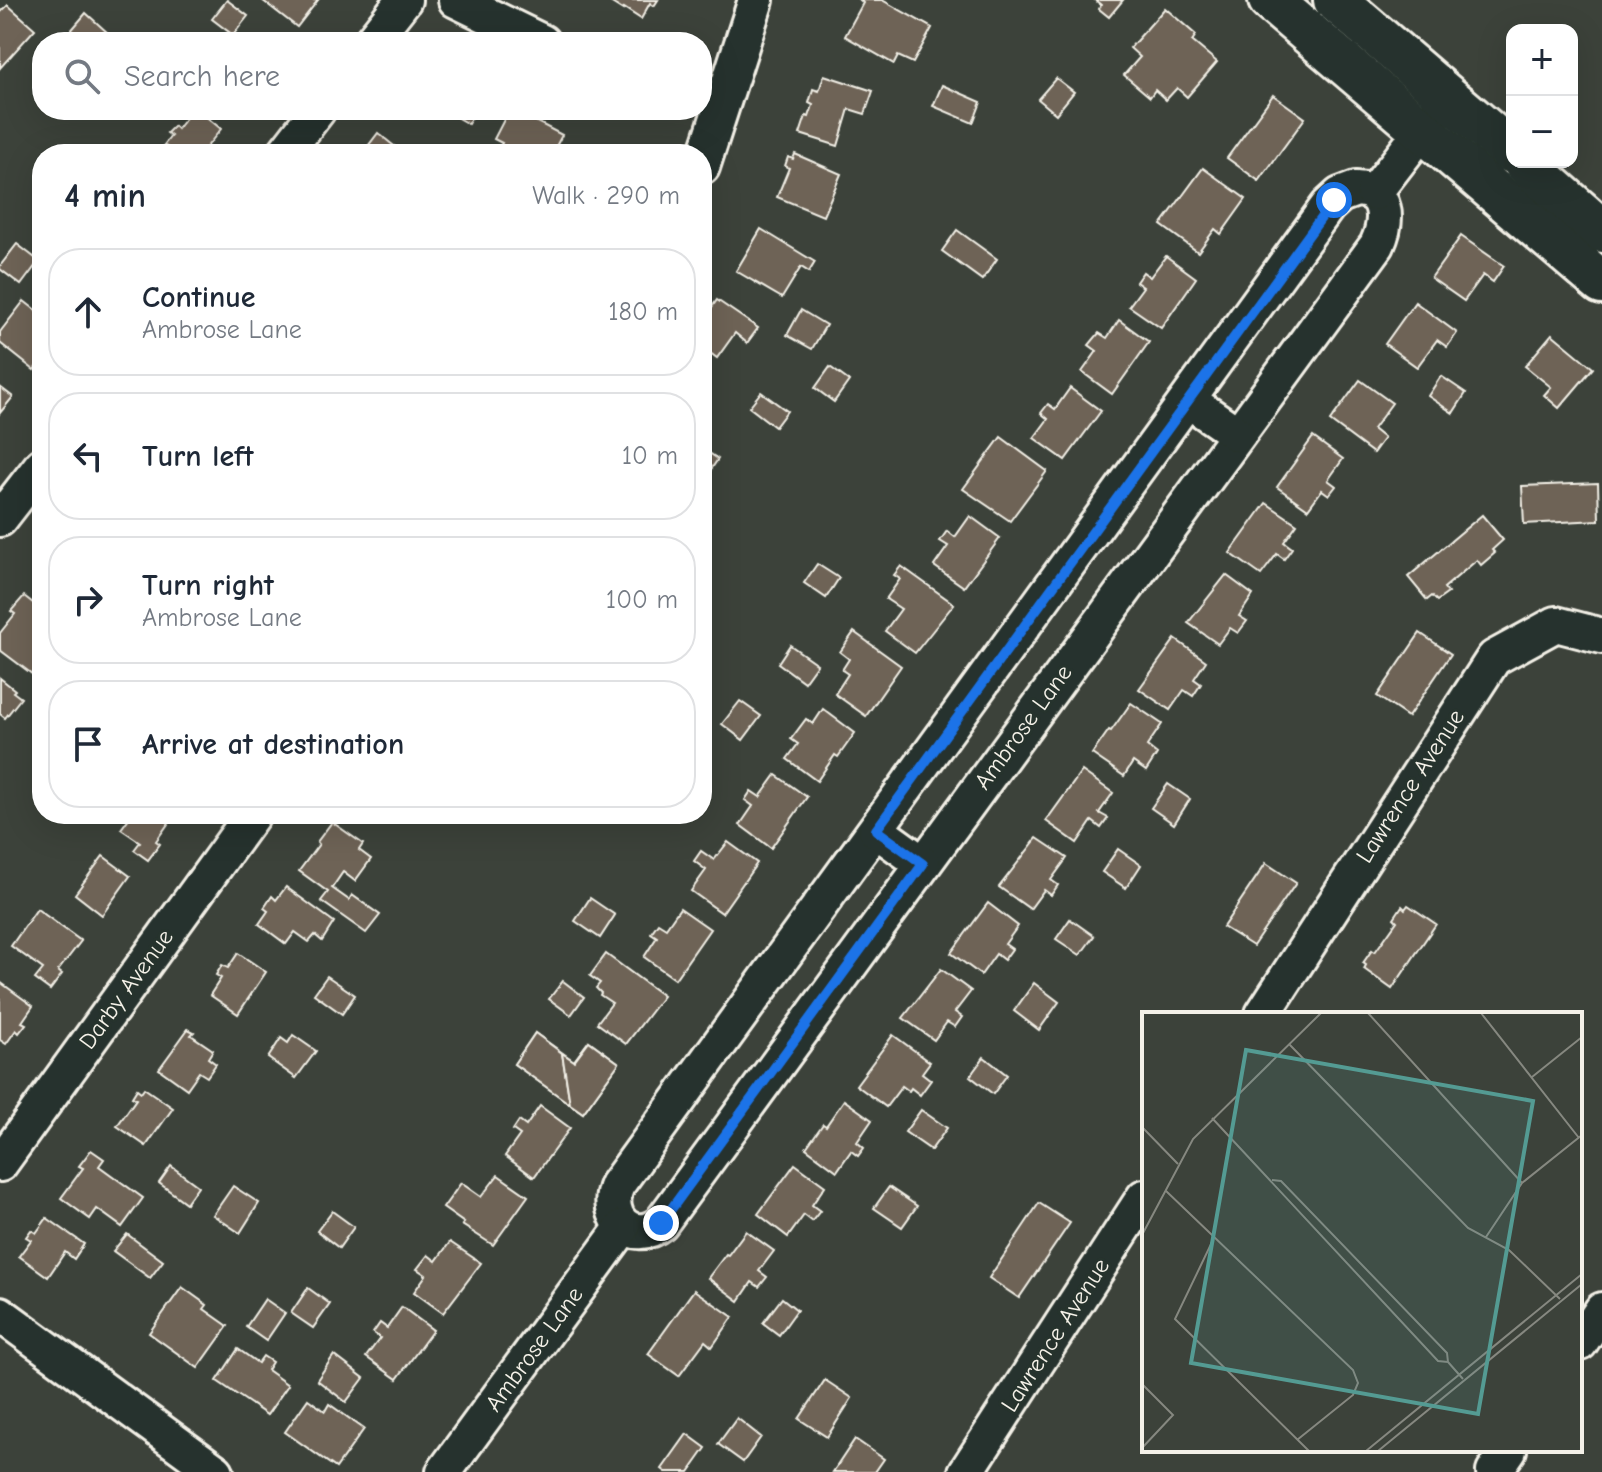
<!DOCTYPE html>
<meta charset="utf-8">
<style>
body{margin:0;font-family:"Comic Neue",sans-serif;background:#f6f6f7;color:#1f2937}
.controls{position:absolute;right:24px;top:24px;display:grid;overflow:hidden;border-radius:16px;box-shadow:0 8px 32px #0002}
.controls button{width:72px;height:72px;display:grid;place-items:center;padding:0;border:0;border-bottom:2px solid #e0e1e3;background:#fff;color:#1f2937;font:40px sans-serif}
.stop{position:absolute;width:24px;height:24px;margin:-18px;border:6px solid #1a73e8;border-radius:50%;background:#fff}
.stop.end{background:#1a73e8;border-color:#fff;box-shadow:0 2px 8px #0008}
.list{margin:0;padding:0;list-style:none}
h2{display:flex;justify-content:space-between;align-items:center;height:104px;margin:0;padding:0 32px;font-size:34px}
h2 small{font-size:26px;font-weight:400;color:#747a83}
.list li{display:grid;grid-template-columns:52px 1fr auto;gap:24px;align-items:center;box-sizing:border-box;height:128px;margin:0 16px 16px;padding:0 16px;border:2px solid #e0e1e3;border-radius:32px}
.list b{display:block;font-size:30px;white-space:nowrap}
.list p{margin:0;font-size:26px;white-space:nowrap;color:#747a83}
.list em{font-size:26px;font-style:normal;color:#747a83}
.icon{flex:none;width:44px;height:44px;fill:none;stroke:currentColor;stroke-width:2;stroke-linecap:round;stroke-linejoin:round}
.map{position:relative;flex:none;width:1602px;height:1472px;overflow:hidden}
.search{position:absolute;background:#fff;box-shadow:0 8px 32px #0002;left:32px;top:32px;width:680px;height:88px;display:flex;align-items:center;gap:20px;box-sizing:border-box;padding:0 28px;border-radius:32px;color:#747a83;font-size:30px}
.panel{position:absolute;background:#fff;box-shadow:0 8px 32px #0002;left:32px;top:144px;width:680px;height:680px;border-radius:32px}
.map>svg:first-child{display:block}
.building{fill:#6e6457;stroke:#f4f1e8;stroke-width:2}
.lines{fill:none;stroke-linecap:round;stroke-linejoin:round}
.minor-casing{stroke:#f4f1e8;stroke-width:40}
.major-casing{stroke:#f4f1e8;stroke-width:48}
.minor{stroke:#26332d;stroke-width:34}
.major{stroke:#26332d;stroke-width:42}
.route{stroke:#1a73e8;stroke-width:10}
.labels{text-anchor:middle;stroke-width:6;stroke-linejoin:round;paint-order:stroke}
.street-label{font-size:24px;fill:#f4f1e8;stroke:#26332d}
.inset-road{fill:none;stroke:#868880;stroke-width:2}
.view{fill:#549b93;fill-opacity:0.15;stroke:#549b93;stroke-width:4}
.inset-edge{fill:none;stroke:#f4f1e8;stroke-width:4}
</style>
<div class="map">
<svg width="1602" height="1472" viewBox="0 0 1602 1472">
<rect width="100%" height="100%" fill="#3c423a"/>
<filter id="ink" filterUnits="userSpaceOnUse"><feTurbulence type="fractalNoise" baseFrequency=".0125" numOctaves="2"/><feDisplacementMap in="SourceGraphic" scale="16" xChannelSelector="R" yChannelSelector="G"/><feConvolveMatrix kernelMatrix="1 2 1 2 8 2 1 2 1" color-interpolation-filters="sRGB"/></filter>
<g filter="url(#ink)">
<g class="building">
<polygon points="227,0 248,16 233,35 212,19"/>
<polygon points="262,0 318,0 297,27"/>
<polygon points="611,0 658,0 654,6 650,3 641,19 624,8 623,10 610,2"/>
<polygon points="860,0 882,0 932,28 913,63 898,56 894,64 845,36 863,3"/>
<polygon points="1095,0 1123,0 1109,17 1099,9 1101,5"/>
<polygon points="8,5 35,29 0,68 0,13"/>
<polygon points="1165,8 1196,35 1192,41 1217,62 1187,97 1177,88 1166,100 1155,90 1150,97 1124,75 1140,57 1130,48"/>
<polygon points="86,13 108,33 99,42 79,42 69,33"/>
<polygon points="824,75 873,91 865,114 849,109 838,146 800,134 806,116 809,117 813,105 809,103 813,89 819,91"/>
<polygon points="1056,78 1074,92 1056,114 1038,99"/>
<polygon points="942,85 981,102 973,123 933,106"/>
<polygon points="1273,95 1305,118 1259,181 1227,158"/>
<polygon points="192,110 198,110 221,129 201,154 175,154 164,145 171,136 167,133 174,126 177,129"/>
<polygon points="444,110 476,110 468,124"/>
<polygon points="509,110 514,110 562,135 552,154 496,154 502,143 494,139"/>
<polygon points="378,133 404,154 362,154"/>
<polygon points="795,154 841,174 823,216 777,197 789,168 785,166 788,157 793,159"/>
<polygon points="1203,168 1246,199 1221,234 1215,229 1198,252 1161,225"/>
<polygon points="761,229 815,262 809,272 801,267 782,298 736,271"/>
<polygon points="957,230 997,259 982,280 942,251"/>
<polygon points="1461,236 1504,266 1493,282 1483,275 1464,301 1431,278"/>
<polygon points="17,244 39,261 21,285 0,269 0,266"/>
<polygon points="1166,256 1196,278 1161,328 1129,306 1143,287 1136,282 1143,272 1150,277"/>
<polygon points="717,300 758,328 747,343 735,333 717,358 702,347 702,311 707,314"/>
<polygon points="24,301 42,315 42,359 34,370 0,343 0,332"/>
<polygon points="1415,302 1457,333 1447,347 1437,340 1417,367 1385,344"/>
<polygon points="801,310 826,325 812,349 787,335"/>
<polygon points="1119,320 1149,342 1112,394 1082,372 1097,351 1089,345 1099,333 1107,338"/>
<polygon points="1552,334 1593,368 1559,408 1544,395 1551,387 1525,366"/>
<polygon points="830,367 849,381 834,402 815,388"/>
<polygon points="1441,376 1466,393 1453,413 1428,396"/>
<polygon points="1360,380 1392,403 1373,429 1384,438 1373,453 1330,421"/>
<polygon points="0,387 13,397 0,413"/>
<polygon points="1070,388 1101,411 1065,460 1034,438 1048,419 1041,413 1048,404 1055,409"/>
<polygon points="761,392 787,411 775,427 749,407"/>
<polygon points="1001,437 1047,471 1010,521 963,489"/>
<polygon points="1313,437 1343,459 1328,480 1336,486 1329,495 1322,490 1308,509 1277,487"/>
<polygon points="702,448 718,459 706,477 702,474"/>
<polygon points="1598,483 1599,520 1524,524 1522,486"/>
<polygon points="1266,503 1297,524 1284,542 1292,548 1284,559 1277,554 1261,575 1230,553"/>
<polygon points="1482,515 1503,540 1492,550 1495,553 1481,565 1477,560 1444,588 1448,593 1437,601 1432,596 1427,600 1408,577"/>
<polygon points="970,516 1000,538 964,587 934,566 948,546 940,541 947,531 955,537"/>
<polygon points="817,564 839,578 826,598 804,583"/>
<polygon points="901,566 954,604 915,653 885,631 901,609 886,599 900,579 894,575"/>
<polygon points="1226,575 1253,595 1239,616 1247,621 1238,633 1230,628 1218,644 1188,623"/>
<polygon points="24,596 42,610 42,669 36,677 0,650 0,633 15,614 11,611"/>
<polygon points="854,632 901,666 866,716 835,694 848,674 842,670 849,659 840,652"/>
<polygon points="1420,633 1451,654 1408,717 1377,696"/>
<polygon points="1175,639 1206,661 1194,679 1201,684 1193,696 1184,690 1170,710 1139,689"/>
<polygon points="790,645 817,664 804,682 778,663"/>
<polygon points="0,678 15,690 13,692 21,698 5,718 0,714"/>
<polygon points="740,701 761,716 743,740 722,724"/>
<polygon points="1131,703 1162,724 1147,746 1157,754 1146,771 1133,762 1124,776 1092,754 1109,730 1111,731"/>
<polygon points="823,709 855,733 838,757 835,755 817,781 787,759 798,744 791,739 806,719 813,724"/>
<polygon points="1082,771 1113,793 1099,813 1108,818 1101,828 1092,821 1077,843 1046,821"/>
<polygon points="776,775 807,797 771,848 740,825 753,806 745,800 751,791 760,797"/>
<polygon points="1168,784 1190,799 1174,824 1151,808"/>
<polygon points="132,814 175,814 156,841 160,844 148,860 134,850 140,842 121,829"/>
<polygon points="332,822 363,844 359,850 371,859 355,881 343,872 332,888 349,900 352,895 380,915 366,933 321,901 328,892 299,871 319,844 317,842"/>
<polygon points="1037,838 1067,858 1051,880 1058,885 1051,895 1044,890 1030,909 999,887"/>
<polygon points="728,842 757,863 722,913 691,891 706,870 694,861 701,851 714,860"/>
<polygon points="1118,849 1141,865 1126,888 1102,872"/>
<polygon points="103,856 130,876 102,915 75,894"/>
<polygon points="1266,863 1296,883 1253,946 1223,927"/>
<polygon points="286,887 334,922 322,941 315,935 309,942 295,932 286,944 259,924 268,911 264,908 272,896 276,900"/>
<polygon points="590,898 615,915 600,938 575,921"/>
<polygon points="988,903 1018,926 1005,944 1012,949 1004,960 996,954 981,975 951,953"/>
<polygon points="1408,905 1436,924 1392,989 1364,969 1366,965 1363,963 1372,950 1375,952 1397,921 1394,918 1402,906 1405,909"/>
<polygon points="680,908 710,929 675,979 644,957 657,937 651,933 658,923 666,928"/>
<polygon points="37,909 81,941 58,971 62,974 50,990 35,979 43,969 11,946"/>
<polygon points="1070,919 1094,936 1080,955 1056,939"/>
<polygon points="238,953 266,972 238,1014 210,995 221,978 216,975 222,965 228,968"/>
<polygon points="606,954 663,996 626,1044 597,1023 612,1003 600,995 601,993 596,988 600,983 590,976"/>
<polygon points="941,969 971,991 955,1012 962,1017 955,1027 947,1022 934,1040 903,1018"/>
<polygon points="327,976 355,995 342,1014 314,994"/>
<polygon points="563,981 584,997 571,1015 549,999"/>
<polygon points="0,982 33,1006 22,1022 26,1024 19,1033 16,1030 6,1044 0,1040"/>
<polygon points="1034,983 1059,1002 1039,1030 1014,1011"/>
<polygon points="188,1029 194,1032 191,1035 213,1050 208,1058 216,1064 207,1077 199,1072 187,1089 159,1069"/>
<polygon points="535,1033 574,1061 589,1041 619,1063 583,1113 514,1064"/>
<polygon points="535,1033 562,1053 570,1104 514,1064"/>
<polygon points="293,1035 316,1051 296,1078 268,1058 281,1038 288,1043"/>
<polygon points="893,1035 930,1062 922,1073 931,1080 920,1095 911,1088 909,1091 902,1086 886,1107 856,1085"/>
<polygon points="589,1041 619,1063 583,1113 570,1104 562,1053 574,1061"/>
<polygon points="984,1057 1007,1075 993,1094 970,1076"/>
<polygon points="144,1088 173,1108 146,1146 117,1126 136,1099 132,1097 137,1089 141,1092"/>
<polygon points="844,1100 872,1120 857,1142 864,1148 858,1156 851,1151 837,1171 806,1148 823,1124 826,1126"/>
<polygon points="540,1106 570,1128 534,1177 505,1156 520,1135 513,1130 519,1121 526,1126"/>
<polygon points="921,1110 947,1128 931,1150 905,1132"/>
<polygon points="91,1150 104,1159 99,1166 143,1198 122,1227 97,1209 90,1219 61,1198 83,1168 79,1166"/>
<polygon points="795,1164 825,1186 812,1205 820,1211 812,1221 804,1215 788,1237 758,1214"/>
<polygon points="171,1166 198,1186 186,1203 159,1183"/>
<polygon points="498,1175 528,1196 493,1245 462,1225 464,1223 443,1208 461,1183 481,1197"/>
<polygon points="233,1186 259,1203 240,1233 213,1215"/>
<polygon points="889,1187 917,1206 902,1227 874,1208"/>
<polygon points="1039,1203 1070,1223 1019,1298 989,1278"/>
<polygon points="332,1211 354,1227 339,1248 317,1231"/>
<polygon points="47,1218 84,1244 74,1259 65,1252 48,1277 19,1256 31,1240 26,1237 31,1230 36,1233"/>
<polygon points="746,1231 774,1251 759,1271 767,1277 759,1287 752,1282 739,1301 708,1278 726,1254 728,1255"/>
<polygon points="127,1234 163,1261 150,1278 113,1251"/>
<polygon points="450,1242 481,1263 443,1313 414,1292 426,1275 417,1269 428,1255 436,1261"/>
<polygon points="182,1287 207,1305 204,1309 228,1326 198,1368 149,1333"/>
<polygon points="308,1288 330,1304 313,1328 291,1313"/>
<polygon points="694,1290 733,1317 712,1347 705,1341 679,1376 648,1354"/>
<polygon points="782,1298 797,1310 779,1335 763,1323"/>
<polygon points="265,1299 285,1313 266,1341 246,1327"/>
<polygon points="402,1307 433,1330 397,1379 366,1357 380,1338 373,1333 380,1323 387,1328"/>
<polygon points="238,1349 258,1363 263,1356 272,1362 267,1370 288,1385 267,1415 217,1381"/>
<polygon points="334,1355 364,1378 346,1402 317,1380"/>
<polygon points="825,1380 852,1398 827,1437 799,1419"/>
<polygon points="308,1399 325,1411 329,1404 364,1429 336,1468 285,1432"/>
<polygon points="737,1418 761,1437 743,1462 718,1444"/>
<polygon points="687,1434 706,1448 689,1472 666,1472 662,1469"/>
<polygon points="855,1439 884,1459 875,1472 833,1472"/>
</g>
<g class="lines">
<defs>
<g id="minor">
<polyline points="456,0 542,42"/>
<polyline points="371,42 404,0"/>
<polyline points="284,154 318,110"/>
<polyline points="702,167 756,0"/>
<path d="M 1356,189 C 1389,190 1388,221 1377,245 L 661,1223 C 632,1246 603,1217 617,1185 L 1328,206 L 1340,195 Z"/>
<polyline points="1374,193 1439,109"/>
<polyline points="1188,400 1237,434"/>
<polyline points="0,519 42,465"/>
<polyline points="876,830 923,864"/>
<polyline points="1263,1014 1494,658 1556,624 1602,636"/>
<polyline points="0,1164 253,814"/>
<polyline points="0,1314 216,1472"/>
<polyline points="1580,1343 1602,1310"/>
<polyline points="444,1472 623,1227"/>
<polyline points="966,1472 1144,1197"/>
<polyline points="1494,1472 1509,1450"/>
</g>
<g id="major">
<polyline points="1270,0 1602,283"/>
<polyline points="1335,0 1512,152"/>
<polyline points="1524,162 1602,231"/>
</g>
</defs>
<use href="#minor" class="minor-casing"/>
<use href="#major" class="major-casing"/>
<use href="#minor" class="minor"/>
<use href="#major" class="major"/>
</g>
</g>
<g class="lines" filter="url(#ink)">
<polyline class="route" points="661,1223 923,864 876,830 1334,200"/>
</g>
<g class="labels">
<g class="street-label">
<text transform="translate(1023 727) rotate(-54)" y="8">Ambrose Lane</text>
<text transform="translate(1410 786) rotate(-57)" y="8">Lawrence Avenue</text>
<text transform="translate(126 989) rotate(-54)" y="8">Darby Avenue</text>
<text transform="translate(1055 1335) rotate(-57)" y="8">Lawrence Avenue</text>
<text transform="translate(534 1349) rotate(-54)" y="8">Ambrose Lane</text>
</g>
</g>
<g transform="translate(1142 1012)">
<rect width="440" height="440" fill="#3c423a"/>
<path class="inset-road" d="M 226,1 L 380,171M 339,1 L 437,126M 147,32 L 326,216 L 367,238 L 418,287M 390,65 L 440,25M 70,106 L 296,349 L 306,350M 0,115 L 36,152M 130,168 L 139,169 L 305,341 L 306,350 L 321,367M 23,178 L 211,358 L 216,371 L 211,383 L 155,428M 0,223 L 51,127 L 179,1M 344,225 L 380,171 L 440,123M 71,228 L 33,307 L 167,439M 0,372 L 31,403 L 0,436M 224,439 L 440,262M 236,439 L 440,272"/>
<path class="view" d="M 104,38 L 391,89 L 336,402 L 49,351 Z"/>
<rect width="440" height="440" class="inset-edge"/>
</g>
</svg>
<div class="controls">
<button>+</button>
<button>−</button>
</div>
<div class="stop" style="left:1334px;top:200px"></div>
<div class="stop end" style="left:661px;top:1223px"></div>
<div class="search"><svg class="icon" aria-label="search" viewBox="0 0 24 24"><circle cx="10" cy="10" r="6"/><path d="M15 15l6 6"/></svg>Search here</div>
<section class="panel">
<h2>4 min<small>Walk · 290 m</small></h2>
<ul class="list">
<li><svg class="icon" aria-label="ahead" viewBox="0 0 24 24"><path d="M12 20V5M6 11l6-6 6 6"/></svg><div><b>Continue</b><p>Ambrose Lane</p></div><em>180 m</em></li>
<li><svg class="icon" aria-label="left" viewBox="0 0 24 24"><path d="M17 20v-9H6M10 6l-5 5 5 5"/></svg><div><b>Turn left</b></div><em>10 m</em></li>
<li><svg class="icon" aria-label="right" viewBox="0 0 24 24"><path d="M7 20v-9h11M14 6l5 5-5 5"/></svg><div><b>Turn right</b><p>Ambrose Lane</p></div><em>100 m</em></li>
<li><svg class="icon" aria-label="arrive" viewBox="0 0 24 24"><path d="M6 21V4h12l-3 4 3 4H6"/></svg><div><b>Arrive at destination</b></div></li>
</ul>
</section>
</div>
